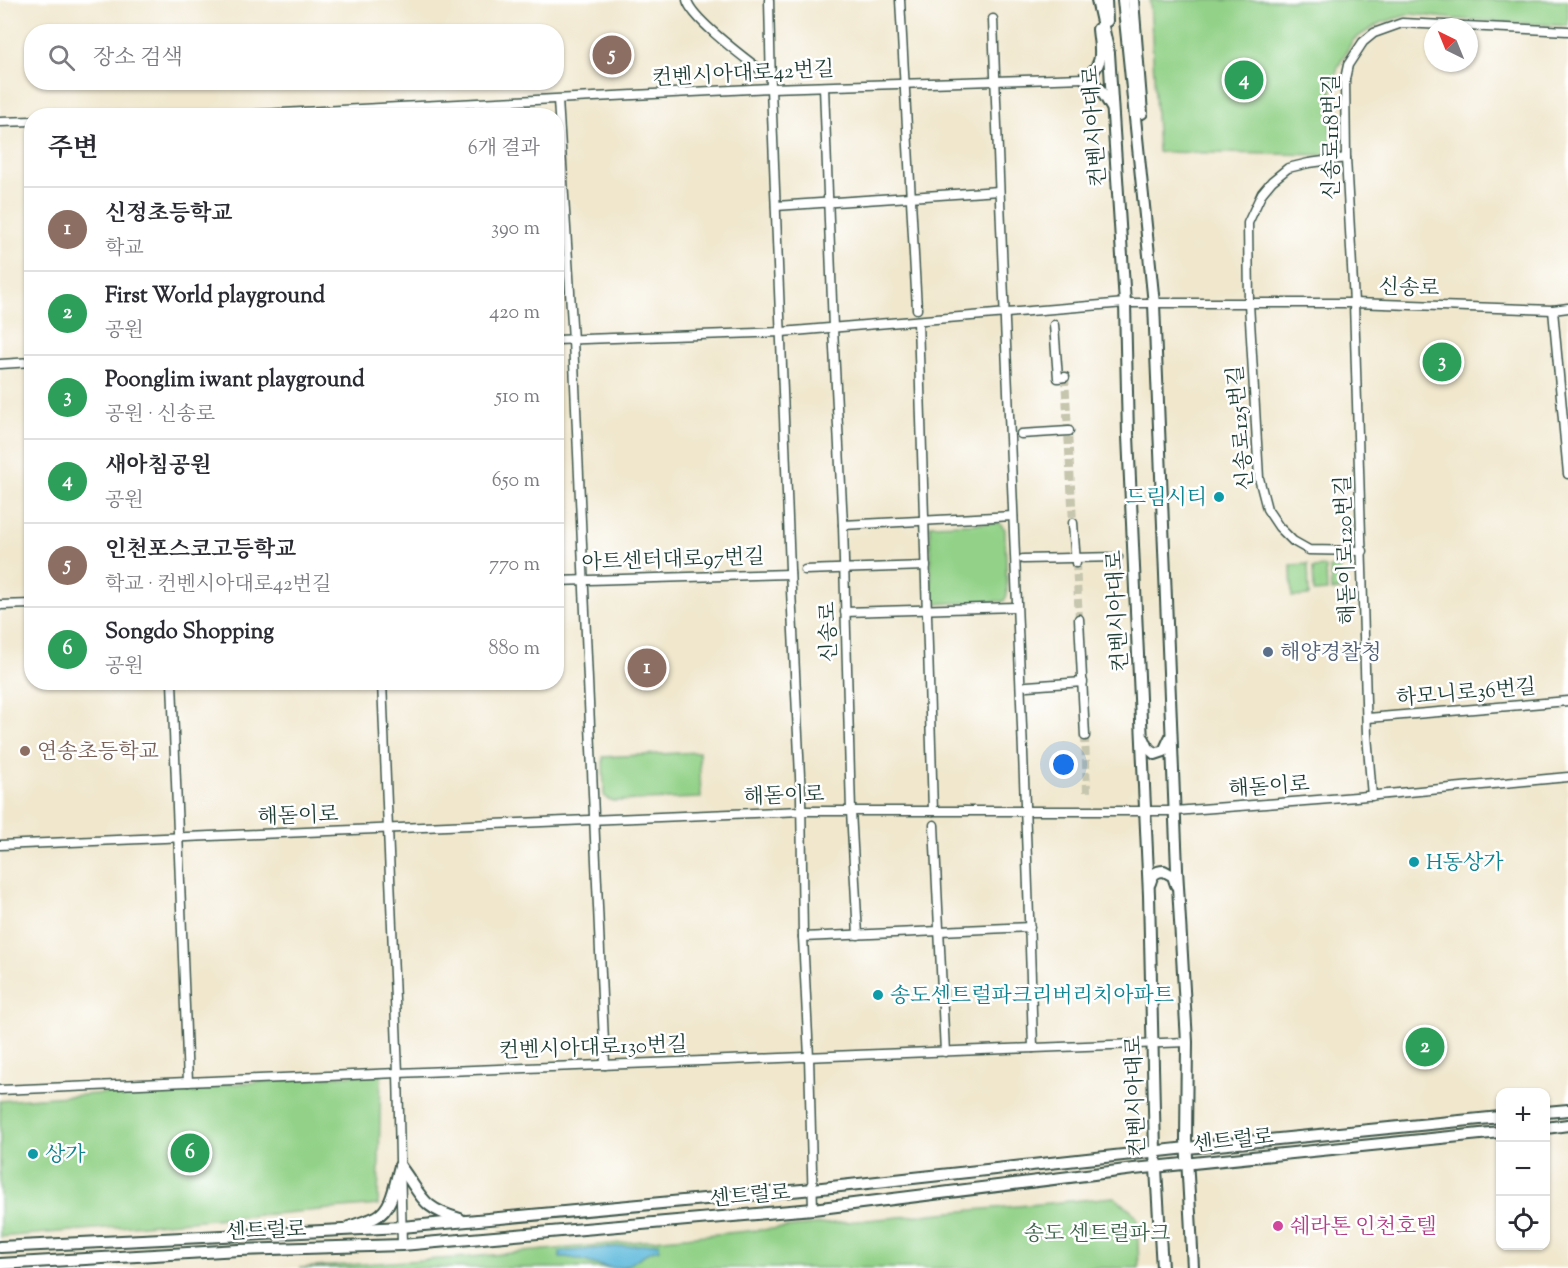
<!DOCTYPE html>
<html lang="ko">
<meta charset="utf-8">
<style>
body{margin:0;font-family:"Sorts Mill Goudy","Noto Serif KR",serif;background:#f2f2f3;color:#2b2b33}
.controls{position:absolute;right:18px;bottom:18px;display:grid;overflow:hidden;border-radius:12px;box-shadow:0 2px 4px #0004}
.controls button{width:54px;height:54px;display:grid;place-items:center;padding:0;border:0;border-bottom:2px solid #e1e1e2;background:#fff;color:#2b2b33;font:30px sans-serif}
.compass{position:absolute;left:1424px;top:18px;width:54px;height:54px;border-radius:50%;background:#fff;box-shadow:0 2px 4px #0004;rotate:317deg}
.you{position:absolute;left:1064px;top:765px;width:21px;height:21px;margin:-15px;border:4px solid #fff;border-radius:50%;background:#1a73e8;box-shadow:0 0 0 9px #1a73e833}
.badge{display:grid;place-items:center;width:39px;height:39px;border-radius:50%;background:#db2777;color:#fff;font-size:20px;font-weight:700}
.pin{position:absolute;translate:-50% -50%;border:3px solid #fff;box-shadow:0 2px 6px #0006}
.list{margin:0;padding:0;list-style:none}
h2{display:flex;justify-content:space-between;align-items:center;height:78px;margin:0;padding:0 24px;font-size:26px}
h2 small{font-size:20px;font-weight:400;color:#7c7c81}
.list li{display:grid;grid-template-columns:39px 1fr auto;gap:18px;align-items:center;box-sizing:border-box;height:84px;padding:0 24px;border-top:2px solid #e1e1e2}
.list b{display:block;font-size:22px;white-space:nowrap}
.list p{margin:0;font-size:20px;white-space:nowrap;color:#7c7c81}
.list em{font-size:20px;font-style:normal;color:#7c7c81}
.icon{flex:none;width:33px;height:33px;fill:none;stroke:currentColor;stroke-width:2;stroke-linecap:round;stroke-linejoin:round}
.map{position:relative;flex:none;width:1568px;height:1268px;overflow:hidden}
.search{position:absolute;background:#fff;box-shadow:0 2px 4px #0004;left:24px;top:24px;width:540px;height:66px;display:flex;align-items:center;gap:15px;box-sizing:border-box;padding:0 21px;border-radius:24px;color:#7c7c81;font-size:22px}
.panel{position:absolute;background:#fff;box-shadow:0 2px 4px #0004;left:24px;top:108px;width:540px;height:582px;border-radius:24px}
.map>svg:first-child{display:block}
.green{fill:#92d187;stroke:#58875e;stroke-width:1.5}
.water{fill:#5db9db;stroke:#3e7b88;stroke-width:1.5}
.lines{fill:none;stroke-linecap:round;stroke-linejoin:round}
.minor-tunnel{stroke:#c6c5ae;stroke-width:8;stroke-dasharray:8 4;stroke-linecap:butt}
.minor-casing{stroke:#3e564b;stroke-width:11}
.major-casing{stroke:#3e564b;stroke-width:14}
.minor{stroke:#fff;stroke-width:8}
.major{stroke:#fff;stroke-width:10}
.culture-dot{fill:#0f9aa8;stroke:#fff;stroke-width:2}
.service-dot{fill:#5c6f8a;stroke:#fff;stroke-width:2}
.education-dot{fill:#8d6e63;stroke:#fff;stroke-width:2}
.hotel-dot{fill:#d1479c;stroke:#fff;stroke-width:2}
.labels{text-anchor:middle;stroke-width:5;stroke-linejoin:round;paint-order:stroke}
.street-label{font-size:21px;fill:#1f3d34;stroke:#fff}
.culture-label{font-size:21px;fill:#0d838f;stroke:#fff;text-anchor:start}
.service-label{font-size:21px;fill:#4e5e75;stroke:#fff;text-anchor:start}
.education-label{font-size:21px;fill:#785e54;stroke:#fff;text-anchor:start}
.hotel-label{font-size:21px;fill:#b23c85;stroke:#fff;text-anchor:start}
.park-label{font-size:21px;fill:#3c6249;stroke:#fff}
</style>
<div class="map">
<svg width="1568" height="1268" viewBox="0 0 1568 1268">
<rect width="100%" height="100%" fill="#fff"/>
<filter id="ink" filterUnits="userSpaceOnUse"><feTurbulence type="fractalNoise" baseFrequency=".0167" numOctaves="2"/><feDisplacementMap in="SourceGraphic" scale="12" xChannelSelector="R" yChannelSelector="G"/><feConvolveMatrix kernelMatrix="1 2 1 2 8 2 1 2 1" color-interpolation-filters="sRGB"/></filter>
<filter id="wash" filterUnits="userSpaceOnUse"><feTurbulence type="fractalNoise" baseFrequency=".008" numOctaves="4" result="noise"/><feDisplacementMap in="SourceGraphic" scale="24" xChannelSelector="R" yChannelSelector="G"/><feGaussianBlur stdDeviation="1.35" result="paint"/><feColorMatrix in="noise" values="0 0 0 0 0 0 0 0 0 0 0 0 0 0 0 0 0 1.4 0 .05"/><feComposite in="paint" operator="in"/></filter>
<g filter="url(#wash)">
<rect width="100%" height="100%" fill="#f0e7cd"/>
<g class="green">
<polygon points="1150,0 1568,0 1568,26 1455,19 1411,14 1380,23 1353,40 1338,67 1331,92 1331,155 1158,152"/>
<polygon points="1457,356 1458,366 1426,368 1426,359"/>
<polygon points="999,523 1005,529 1007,595 1004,601 932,604 930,525"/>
<polygon points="1308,564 1309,596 1292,597 1291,565"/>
<polygon points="1340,566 1341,590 1331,591 1330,567"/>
<polygon points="1326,567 1327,591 1314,592 1313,568"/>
<polygon points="699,752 701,798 613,801 607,799 604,795 603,757"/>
<polygon points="381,1073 378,1205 0,1237 0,1101"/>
<polygon points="1114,1197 1130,1209 1137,1218 1139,1268 299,1268 470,1257"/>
</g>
<path class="water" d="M 659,1243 L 659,1249 C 642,1251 633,1267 616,1268 C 596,1268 580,1256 560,1257 L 560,1252 Z"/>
</g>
<g filter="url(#ink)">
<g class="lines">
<g class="minor-tunnel">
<polyline points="1065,377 1073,523"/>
<polyline points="1076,563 1079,619"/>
<polyline points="1085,736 1087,792"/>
</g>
<defs>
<g id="minor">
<path d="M 687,0 C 691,18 742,56 759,69"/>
<polyline points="769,0 771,88 790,569 801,797 803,937 809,1057 813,1209"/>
<polyline points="900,0 917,309"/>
<path d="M 993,19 C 1005,362 1024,705 1033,1048"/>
<polyline points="824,87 833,328 843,525 851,811 858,935"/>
<polyline points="558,100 573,340 605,1065"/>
<polyline points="223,116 771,88 1084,78"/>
<polyline points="0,122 32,121"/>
<polyline points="1346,158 1309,163 1288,168 1272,181 1262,193 1248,223 1249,303 1259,478 1267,509 1279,527 1293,541 1309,550 1363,551"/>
<polyline points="776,206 999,191"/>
<polyline points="1553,310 1568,474"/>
<polyline points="918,321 933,811"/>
<polyline points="1054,325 1058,378 1065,377"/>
<polyline points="556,340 782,332 1125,303 1354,303 1553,310 1568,308"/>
<polyline points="0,364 32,362"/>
<polyline points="1021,434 1069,431"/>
<polyline points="1073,523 1076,563"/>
<polyline points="843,525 1013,516"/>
<polyline points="1023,559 1118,557"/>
<polyline points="805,570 926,566"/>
<polyline points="556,581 790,574"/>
<polyline points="0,605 32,604"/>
<polyline points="845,612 1016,607"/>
<polyline points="1079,619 1085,736"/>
<polyline points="172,682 188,1082"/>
<polyline points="382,682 398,1073 402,1245"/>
<polyline points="1027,686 1083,682"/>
<polyline points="1368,718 1568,701"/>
<polyline points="1372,796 1367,735 1354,303 1346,158 1345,79 1348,65 1363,42 1374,33 1402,23 1568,31"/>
<polyline points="934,825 945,1052"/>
<polyline points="0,845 802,811 1175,811 1356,797 1568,777"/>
<polyline points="803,937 1030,927"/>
<polyline points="0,1090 398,1073 1187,1042"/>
</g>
<g id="major">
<polyline points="1097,0 1109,53 1125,303 1128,436 1149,895 1155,1152 1162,1268"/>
<polyline points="1106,0 1107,21"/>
<polyline points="1123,0 1154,304 1177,869 1187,1042 1186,1139 1193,1268"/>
<polyline points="1133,0 1142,113"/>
<path d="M 1084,78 C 1106,65 1100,51 1098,29"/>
<path d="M 1084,78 C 1099,84 1104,95 1112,108"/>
<polyline points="1144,739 1148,748 1155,754 1164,751 1170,738"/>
<path d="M 1150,883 C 1152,875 1155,871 1164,871 L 1173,876 L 1176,885"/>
<polyline points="1546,1112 1568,1110"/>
<polyline points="1546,1128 1568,1125"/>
<path d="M 400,1166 C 423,1196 420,1208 460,1219"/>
<path d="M 349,1227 C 358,1223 368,1221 376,1217 C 393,1209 395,1182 400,1166"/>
<polyline points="0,1247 402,1227 813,1189 1187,1148 1500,1117"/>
<polyline points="0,1264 239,1250 402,1245 813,1209 1134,1169 1500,1132"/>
</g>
</defs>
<use href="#minor" class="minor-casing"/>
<use href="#major" class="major-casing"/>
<use href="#minor" class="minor"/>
<use href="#major" class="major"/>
</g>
</g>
<g class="culture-dot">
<circle cx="1219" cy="497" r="6"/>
<circle cx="1414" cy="862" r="6"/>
<circle cx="878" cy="995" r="6"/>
<circle cx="33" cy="1154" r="6"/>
</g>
<circle class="service-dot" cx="1268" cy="652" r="6"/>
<circle class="education-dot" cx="25" cy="751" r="6"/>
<circle class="hotel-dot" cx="1278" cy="1226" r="6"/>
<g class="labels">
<g class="street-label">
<text transform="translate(743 73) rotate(-3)" y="7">컨벤시아대로42번길</text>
<text transform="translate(1094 126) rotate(-94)" y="7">컨벤시아대로</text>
<text transform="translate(1331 137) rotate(-90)" y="7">신송로118번길</text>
<text transform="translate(1409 287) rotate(2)" y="7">신송로</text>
<text transform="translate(1240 428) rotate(-95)" y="7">신송로125번길</text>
<text transform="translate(1345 550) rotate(-92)" y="7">해돋이로120번길</text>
<text transform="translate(673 559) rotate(-2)" y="7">아트센터대로97번길</text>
<text transform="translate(1117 611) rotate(-93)" y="7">컨벤시아대로</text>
<text transform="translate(828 632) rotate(-92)" y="7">신송로</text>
<text transform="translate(1466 692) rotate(-5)" y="7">하모니로36번길</text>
<text transform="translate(1269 786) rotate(-4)" y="7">해돋이로</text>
<text transform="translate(784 795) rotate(-2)" y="7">해돋이로</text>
<text transform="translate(298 815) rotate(-2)" y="7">해돋이로</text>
<text transform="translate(593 1047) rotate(-2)" y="7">컨벤시아대로130번길</text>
<text transform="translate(1135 1096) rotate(-92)" y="7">컨벤시아대로</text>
<text transform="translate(1233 1140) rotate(-6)" y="7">센트럴로</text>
<text transform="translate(750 1195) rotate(-5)" y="7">센트럴로</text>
<text transform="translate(266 1230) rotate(-2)" y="7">센트럴로</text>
</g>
<g class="culture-label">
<text x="1207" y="504" text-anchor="end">드림시티</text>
<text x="1426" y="869">H동상가</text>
<text x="890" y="1002">송도센트럴파크리버리치아파트</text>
<text x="45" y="1161">상가</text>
</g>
<g class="service-label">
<text x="1280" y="659">해양경찰청</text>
</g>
<g class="education-label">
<text x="37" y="758">연송초등학교</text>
</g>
<g class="hotel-label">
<text x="1290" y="1233">쉐라톤 인천호텔</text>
</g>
<g class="park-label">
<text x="1097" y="1240">송도 센트럴파크</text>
</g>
</g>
</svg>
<div class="controls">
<button>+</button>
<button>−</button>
<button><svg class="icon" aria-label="locate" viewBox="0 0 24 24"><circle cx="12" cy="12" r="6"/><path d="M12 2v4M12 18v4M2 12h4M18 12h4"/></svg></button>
</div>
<svg class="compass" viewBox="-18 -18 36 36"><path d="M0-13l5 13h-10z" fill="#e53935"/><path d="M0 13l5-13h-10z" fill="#7c7c81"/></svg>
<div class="you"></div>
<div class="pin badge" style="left:647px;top:668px;background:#8d6e63">1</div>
<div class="pin badge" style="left:1425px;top:1047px;background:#2e9e5b">2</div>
<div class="pin badge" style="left:1442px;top:362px;background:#2e9e5b">3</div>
<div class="pin badge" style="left:1244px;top:80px;background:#2e9e5b">4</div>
<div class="pin badge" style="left:612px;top:55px;background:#8d6e63">5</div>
<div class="pin badge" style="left:190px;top:1153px;background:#2e9e5b">6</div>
<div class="search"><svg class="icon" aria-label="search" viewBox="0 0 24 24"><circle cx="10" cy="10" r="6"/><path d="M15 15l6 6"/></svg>장소 검색</div>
<section class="panel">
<h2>주변<small>6개 결과</small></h2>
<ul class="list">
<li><span class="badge" style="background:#8d6e63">1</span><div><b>신정초등학교</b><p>학교</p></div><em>390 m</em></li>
<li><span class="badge" style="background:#2e9e5b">2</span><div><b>First World playground</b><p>공원</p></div><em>420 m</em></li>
<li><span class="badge" style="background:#2e9e5b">3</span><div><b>Poonglim iwant playground</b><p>공원 · 신송로</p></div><em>510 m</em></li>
<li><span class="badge" style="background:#2e9e5b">4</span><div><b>새아침공원</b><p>공원</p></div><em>650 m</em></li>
<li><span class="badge" style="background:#8d6e63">5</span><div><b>인천포스코고등학교</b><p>학교 · 컨벤시아대로42번길</p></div><em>770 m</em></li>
<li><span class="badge" style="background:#2e9e5b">6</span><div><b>Songdo Shopping</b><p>공원</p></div><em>880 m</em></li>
</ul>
</section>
</div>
